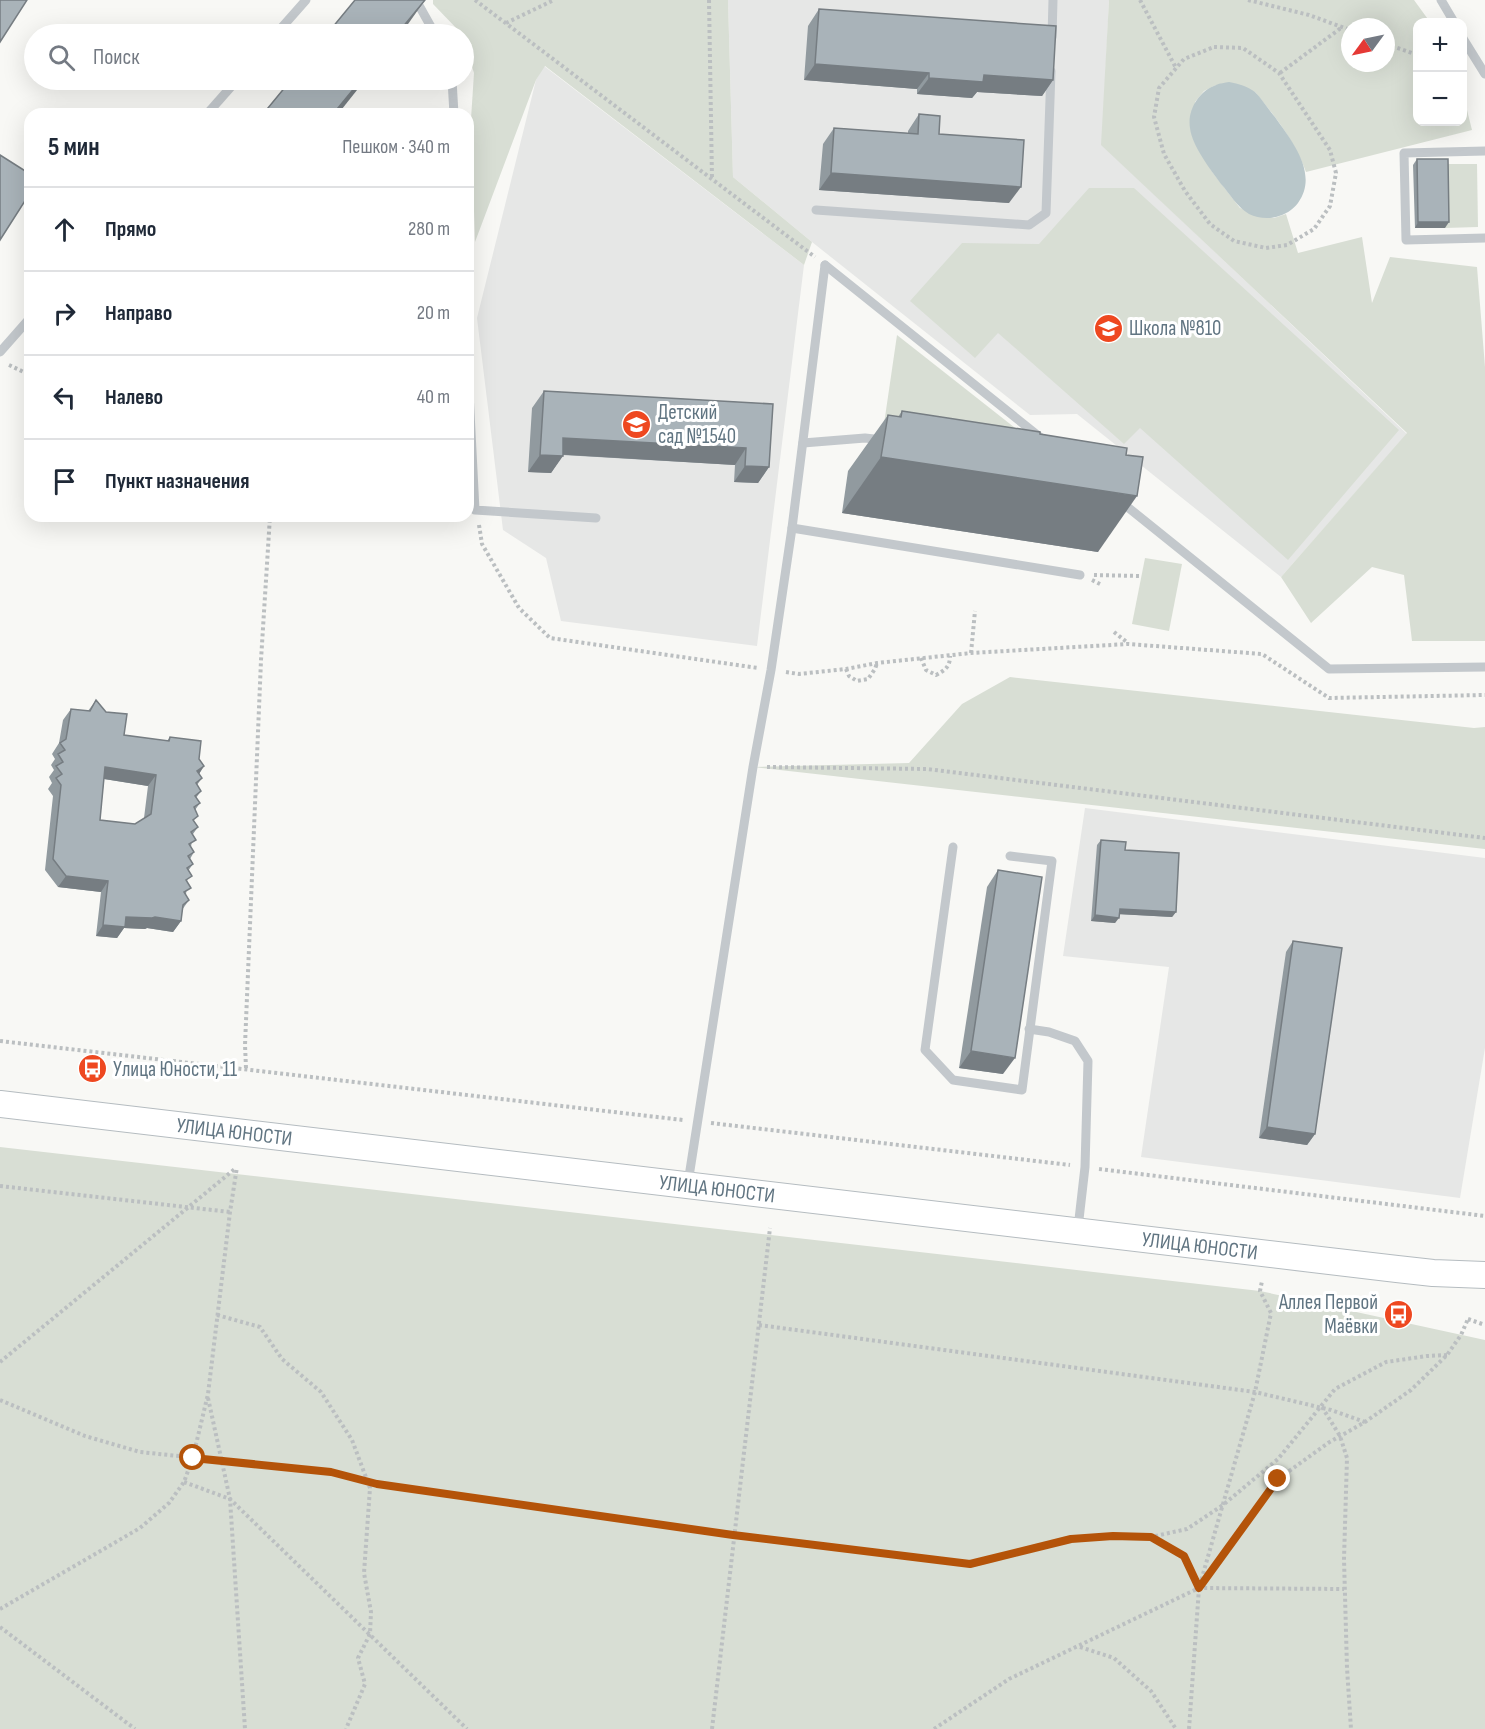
<!DOCTYPE html>
<html lang="ru">
<meta charset="utf-8">
<style>
body{margin:0;font-family:"Sofia Sans Condensed",sans-serif;background:#f2f2f3;color:#1f2937}
.controls{position:absolute;right:18px;top:18px;display:grid;overflow:hidden;border-radius:12px;box-shadow:0 6px 24px #0002}
.controls button{width:54px;height:54px;display:grid;place-items:center;padding:0;border:0;border-bottom:2px solid #e0e1e3;background:#fff;color:#1f2937;font:30px sans-serif}
.compass{position:absolute;left:1341px;top:18px;width:54px;height:54px;border-radius:50%;background:#fff;box-shadow:0 6px 24px #0002;rotate:237deg}
.stop{position:absolute;width:18px;height:18px;margin:-14px;border:4px solid #b45309;border-radius:50%;background:#fff}
.stop.end{background:#b45309;border-color:#fff;box-shadow:0 2px 6px #0008}
.list{margin:0;padding:0;list-style:none}
h2{display:flex;justify-content:space-between;align-items:center;height:78px;margin:0;padding:0 24px;font-size:26px}
h2 small{font-size:20px;font-weight:400;color:#747a83}
.list li{display:grid;grid-template-columns:39px 1fr auto;gap:18px;align-items:center;box-sizing:border-box;height:84px;padding:0 24px;border-top:2px solid #e0e1e3}
.list b{display:block;font-size:22px;white-space:nowrap}
.list em{font-size:20px;font-style:normal;color:#747a83}
.icon{flex:none;width:33px;height:33px;fill:none;stroke:currentColor;stroke-width:2;stroke-linecap:round;stroke-linejoin:round}
.map{position:relative;flex:none;width:1485px;height:1729px;overflow:hidden}
.search{position:absolute;background:#fff;box-shadow:0 6px 24px #0002;left:24px;top:24px;width:450px;height:66px;display:flex;align-items:center;gap:15px;box-sizing:border-box;padding:0 21px;border-radius:33px;color:#747a83;font-size:22px}
.panel{position:absolute;background:#fff;box-shadow:0 6px 24px #0002;left:24px;top:108px;width:450px;height:414px;border-radius:18px}
.map>svg:first-child{display:block}
.built{fill:#e6e7e6}
.green{fill:#d8ded4;fill-rule:evenodd}
.water{fill:#b9c7ca}
.lines{fill:none;stroke-linecap:round;stroke-linejoin:round}
.secondary-casing{stroke:#b5bcc0;stroke-width:28}
.path{stroke:#bbbfc1;stroke-width:4;stroke-dasharray:3 3;stroke-linecap:butt}
.lane{stroke:#c3c8cc;stroke-width:9}
.secondary{stroke:#fff;stroke-width:26}
.wall{fill:#919a9f;fill-rule:evenodd}
.shaded-wall{fill:#767d82}
.building{fill:#a9b3b9;stroke:#767d82;stroke-width:1.5;fill-rule:evenodd}
.route{stroke:#b45309;stroke-width:8}
.labels{text-anchor:middle;stroke-width:6;stroke-linejoin:round;paint-order:stroke}
.poi-label{font-size:21px;fill:#617582;stroke:#fff;text-anchor:start}
.street-label{font-size:21px;fill:#617582;stroke:#fff}
</style>
<div class="map">
<svg width="1485" height="1729" viewBox="0 0 1485 1729">
<rect width="100%" height="100%" fill="#f8f8f5"/>
<g class="built">
<polygon points="728,0 1109,0 1102,145 1407,434 1281,577 1077,414 1030,415 812,242 733,177"/>
<polygon points="544,66 804,265 757,646 561,621 546,558 503,530 477,318 536,80"/>
<polygon points="1085,808 1485,858 1485,1048 1460,1198 1141,1157 1169,967 1063,956"/>
</g>
<g class="green">
<polygon points="433,0 728,0 733,177 812,242 804,265 545,66 536,80 475,242 471,119 474,73 464,42 464,34 461,34 459,31 433,4"/>
<path d="M 1109,0 L 1414,0 L 1430,22 L 1418,22 L 1418,122 L 1462,122 L 1463,94 L 1472,130 L 1306,172 C 1295,142 1275,116 1255,92 L 1216,85 L 1204,91 L 1195,102 L 1194,141 L 1213,173 L 1240,208 L 1274,218 L 1286,214 L 1298,253 L 1362,237 L 1372,303 L 1390,257 L 1477,267 L 1485,367 L 1485,641 L 1412,641 L 1404,575 L 1372,567 L 1311,623 L 1281,577 L 1407,433 L 1101,145 ZM 1350,27 L 1386,27 L 1386,63 L 1350,63 Z"/>
<polygon points="1444,164 1477,164 1478,227 1445,228"/>
<polygon points="1089,188 1134,188 1399,430 1288,560 1140,428 1124,444 998,333 975,358 910,301 962,243 1039,244"/>
<polygon points="897,335 1042,449 884,424"/>
<polygon points="1145,558 1182,564 1169,631 1132,624"/>
<polygon points="1010,677 1474,728 1485,727 1485,849 753,767 909,763 962,704"/>
<polygon points="0,1147 1260,1291 1485,1340 1485,1729 0,1729"/>
</g>
<path class="water" d="M 1229,82 C 1239,84 1247,86 1255,92 C 1262,99 1268,109 1275,117 C 1292,141 1319,174 1298,203 C 1293,210 1284,215 1276,217 C 1267,219 1257,218 1249,214 C 1237,207 1230,194 1221,184 C 1211,170 1192,146 1190,128 C 1187,110 1199,91 1216,85 C 1220,83 1225,83 1229,82 Z"/>
<g class="lines">
<defs>
<g id="secondary">
<path id="s1" d="M 0,1104 L 1397,1269 L 1433,1273 L 1485,1275"/>
</g>
</defs>
<use href="#secondary" class="secondary-casing"/>
<g class="path">
<polyline points="475,0 815,257"/>
<polyline points="709,0 712,179"/>
<polyline points="1140,0 1176,68"/>
<polyline points="1248,0 1309,15 1350,30"/>
<polyline points="506,23 554,0"/>
<polyline points="1386,44 1418,55"/>
<polygon points="1214,47 1243,48 1279,73 1330,150 1336,173 1330,206 1314,229 1287,245 1266,248 1234,241 1210,224 1185,191 1164,154 1154,117 1159,88 1184,59"/>
<polyline points="1280,73 1341,28"/>
<polyline points="9,365 30,375"/>
<polyline points="479,525 482,544 519,608 550,638 758,668"/>
<polyline points="1094,575 1141,576"/>
<polyline points="1092,580 1100,584"/>
<polyline points="1114,632 1128,643"/>
<polyline points="971,653 975,611"/>
<path d="M 921,658 L 926,670 L 936,675 C 945,670 950,667 950,656"/>
<polyline points="846,669 849,676 857,681 868,679 875,669 877,663"/>
<polyline points="786,672 799,674 846,669 877,663 971,653 1128,644 1262,654 1329,698 1485,695"/>
<polyline points="767,767 927,769 1485,838"/>
<polyline points="0,1041 683,1120"/>
<polyline points="246,1068 245,1045 261,660 270,516"/>
<polyline points="711,1123 1070,1165"/>
<polyline points="1099,1169 1485,1216"/>
<polyline points="0,1186 230,1212"/>
<polyline points="217,1315 260,1327 282,1359 321,1392 352,1440 370,1488 364,1573 371,1612 370,1634 358,1658 365,1684 346,1729"/>
<polyline points="1468,1319 1485,1325"/>
<polyline points="759,1325 1255,1392 1331,1410 1365,1422"/>
<polyline points="0,1362 236,1168"/>
<polyline points="208,1398 230,1499 245,1729"/>
<polyline points="0,1400 85,1436 140,1452 331,1472 377,1484 733,1535 970,1564 1071,1539 1113,1536 1151,1537 1187,1529 1223,1505 1278,1459 1335,1389 1386,1362 1427,1356 1447,1355"/>
<polyline points="1322,1407 1340,1436 1347,1458 1344,1559 1347,1668 1351,1729"/>
<polyline points="184,1482 230,1499 467,1729"/>
<polyline points="1151,1537 1184,1556 1199,1587"/>
<polyline points="1202,1585 1278,1479 1328,1443 1365,1422 1411,1390 1447,1355 1461,1335 1468,1319"/>
<polyline points="0,1609 140,1528 169,1503 184,1482 193,1457 208,1394 230,1212 237,1167"/>
<polyline points="0,1627 135,1729"/>
<polyline points="1080,1647 1114,1658 1151,1691 1176,1729"/>
<polyline points="712,1729 770,1228"/>
<polyline points="934,1729 1009,1679 1199,1588 1344,1589"/>
<polyline points="1189,1729 1199,1588 1255,1392 1271,1313 1260,1291 1262,1281"/>
</g>
<g class="lane">
<polyline points="416,0 435,34"/>
<polyline points="1441,0 1454,22"/>
<polyline points="276,34 306,0"/>
<polyline points="1052,37 1053,0"/>
<polyline points="1462,37 1485,74"/>
<polyline points="452,80 454,114"/>
<polyline points="207,114 237,80"/>
<polyline points="1485,151 1404,153 1406,240 1485,238"/>
<polyline points="816,210 1029,225 1046,213 1051,71"/>
<polyline points="825,265 1041,438"/>
<polyline points="0,352 30,318"/>
<polyline points="468,373 475,510 596,518"/>
<polyline points="803,443 865,438 883,440"/>
<polyline points="1120,501 1329,669 1485,667"/>
<polyline points="792,528 1080,575"/>
<polyline points="953,847 925,1050 953,1080 1022,1090 1052,861 1010,856"/>
<polyline points="1029,1029 1049,1032 1075,1041 1088,1061 1085,1167 1078,1228"/>
<polyline points="688,1183 753,767 771,670 792,528 825,265"/>
</g>
<use href="#secondary" class="secondary"/>
</g>
<g class="wall">
<polygon points="819,9 1053,80 1042,96 977,92 972,98 917,94 917,89 804,80 808,26"/>
<polygon points="919,114 939,134 1009,203 819,190 823,144 834,128 908,133 908,131"/>
<polygon points="1417,159 1445,228 1415,228 1413,165"/>
<polygon points="544,391 773,404 769,467 758,483 734,482 735,465 563,455 551,473 528,472 532,408"/>
<polygon points="902,411 1040,434 1126,455 1098,552 842,513 848,471 888,415 898,417"/>
<path d="M 96,700 L 124,735 L 167,741 L 170,737 L 199,759 L 204,766 L 199,774 L 202,778 L 197,785 L 201,791 L 196,798 L 200,803 L 195,810 L 194,822 L 198,827 L 193,834 L 191,847 L 194,852 L 190,859 L 193,864 L 188,871 L 186,895 L 189,900 L 182,910 L 181,921 L 173,932 L 147,928 L 145,929 L 124,928 L 117,938 L 96,936 L 101,892 L 58,887 L 45,870 L 53,796 L 48,789 L 52,783 L 49,777 L 54,770 L 51,765 L 55,759 L 52,754 L 59,743 L 63,720 L 71,709 L 88,711 ZM 104,779 L 148,786 L 144,818 L 135,824 L 100,820 Z"/>
<polygon points="1101,840 1125,850 1176,912 1172,917 1119,914 1115,923 1091,921 1097,845"/>
<polygon points="998,870 1003,1074 959,1068 987,887"/>
<polygon points="1293,941 1315,1134 1307,1145 1259,1138 1286,952"/>
</g>
<g class="shaded-wall">
<polygon points="425,0 401,34 397,34"/>
<polygon points="815,64 929,73 917,89 804,80"/>
<polygon points="984,75 1053,80 1042,96 977,92 972,98 917,94 929,78"/>
<polygon points="361,80 365,80 338,114 333,114"/>
<polygon points="831,173 1021,187 1009,203 819,190"/>
<polygon points="1418,222 1449,222 1445,228 1415,228"/>
<polygon points="563,438 746,448 735,465 552,454"/>
<polygon points="540,455 563,456 551,473 528,472"/>
<polygon points="881,457 1137,496 1098,552 842,513"/>
<polygon points="745,466 769,467 758,483 734,482"/>
<polygon points="204,766 197,777 197,771"/>
<polygon points="105,767 156,775 148,786 98,778"/>
<polygon points="66,876 108,881 101,892 58,887"/>
<polygon points="1120,909 1176,912 1172,917 1116,914"/>
<polygon points="1095,915 1119,918 1115,923 1091,921"/>
<polygon points="126,917 155,917 181,921 173,932 147,928 145,929 124,928 117,938 96,936 103,925"/>
<polygon points="971,1051 1015,1058 1003,1074 959,1068"/>
<polygon points="1267,1127 1315,1134 1307,1145 1259,1138"/>
</g>
<g class="building">
<polygon points="0,0 27,0 0,42"/>
<polygon points="355,0 425,0 397,34 327,34"/>
<polygon points="819,9 1056,26 1053,80 984,75 983,82 929,78 929,73 815,64"/>
<polygon points="291,80 361,80 333,114 263,114"/>
<polygon points="919,114 940,116 939,134 1024,140 1021,187 831,173 834,128 918,134"/>
<polygon points="0,155 30,174 30,193 0,240"/>
<polygon points="1417,159 1448,159 1449,222 1418,222"/>
<polygon points="544,391 773,404 769,467 745,466 746,448 563,438 563,456 540,455"/>
<polygon points="902,411 1040,432 1040,434 1127,448 1126,455 1143,457 1137,496 881,457 888,415 901,417"/>
<path d="M 96,700 L 106,712 L 127,714 L 124,735 L 169,741 L 170,737 L 201,741 L 199,759 L 204,766 L 197,771 L 202,778 L 196,783 L 201,791 L 195,796 L 200,803 L 194,807 L 198,816 L 193,820 L 198,827 L 191,832 L 196,840 L 189,844 L 194,852 L 188,856 L 193,864 L 187,868 L 192,876 L 186,880 L 191,888 L 184,892 L 189,900 L 183,905 L 181,921 L 155,917 L 152,918 L 126,917 L 125,927 L 103,925 L 108,881 L 66,876 L 53,859 L 61,785 L 56,778 L 62,774 L 56,766 L 63,762 L 58,754 L 65,750 L 60,743 L 66,739 L 71,709 L 90,711 ZM 105,767 L 156,775 L 151,814 L 135,824 L 100,820 Z"/>
<polygon points="1101,840 1126,842 1125,850 1179,853 1176,912 1120,909 1119,918 1095,915"/>
<polygon points="998,870 1042,877 1015,1058 971,1051"/>
<polygon points="1293,941 1342,948 1315,1134 1267,1127"/>
</g>
<g class="lines">
<polyline class="route" points="193,1458 331,1472 377,1484 733,1535 970,1564 1071,1539 1113,1536 1151,1537 1184,1556 1199,1588 1278,1479"/>
</g>
<defs>
<symbol id="school-disc" viewBox="-11 -11 22 22"><circle r="9.5" fill="#ee4820" stroke="#fff"/><path d="M0-5L7-2L0 1L-7-2ZM-4 1L0 2.5L4 1V4Q0 6-4 4Z" fill="#fff"/></symbol>
<symbol id="bus-disc" viewBox="-11 -11 22 22"><circle r="9.5" fill="#ee4820" stroke="#fff"/><path d="M-5-6H5V4H4V6H2V4H-2V6H-4V4H-5ZM-3.5-4V0h7V-4ZM-3.5 1.2v1.5H-2V1.2ZM2 1.2v1.5H3.5V1.2Z" fill="#fff"/></symbol>
</defs>
<g fill-rule="evenodd">
<use href="#school-disc" x="1092" y="312" width="33" height="33"/>
<use href="#school-disc" x="620" y="408" width="33" height="33"/>
<use href="#bus-disc" x="76" y="1052" width="33" height="33"/>
<use href="#bus-disc" x="1382" y="1298" width="33" height="33"/>
</g>
<g class="labels">
<g class="poi-label">
<text x="1129" y="335">Школа №810</text>
<text x="658" y="419">Детский<tspan x="658" dy="24">сад №1540</tspan></text>
<text x="113" y="1076">Улица Юности, 11</text>
<text x="1378" y="1309" text-anchor="end">Аллея Первой<tspan x="1378" dy="24">Маёвки</tspan></text>
</g>
<g class="street-label">
<text dy="7" stroke="none"><textPath href="#s1" startOffset="236">УЛИЦА ЮНОСТИ</textPath></text>
<text dy="7" stroke="none"><textPath href="#s1" startOffset="722">УЛИЦА ЮНОСТИ</textPath></text>
<text dy="7" stroke="none"><textPath href="#s1" startOffset="1208">УЛИЦА ЮНОСТИ</textPath></text>
</g>
</g>
</svg>
<div class="controls">
<button>+</button>
<button>−</button>
</div>
<svg class="compass" viewBox="-18 -18 36 36"><path d="M0-13l5 13h-10z" fill="#e53935"/><path d="M0 13l5-13h-10z" fill="#747a83"/></svg>
<div class="stop" style="left:193px;top:1458px"></div>
<div class="stop end" style="left:1278px;top:1479px"></div>
<div class="search"><svg class="icon" aria-label="search" viewBox="0 0 24 24"><circle cx="10" cy="10" r="6"/><path d="M15 15l6 6"/></svg>Поиск</div>
<section class="panel">
<h2>5 мин<small>Пешком · 340 m</small></h2>
<ul class="list">
<li><svg class="icon" aria-label="ahead" viewBox="0 0 24 24"><path d="M12 20V5M6 11l6-6 6 6"/></svg><div><b>Прямо</b></div><em>280 m</em></li>
<li><svg class="icon" aria-label="right" viewBox="0 0 24 24"><path d="M7 20v-9h11M14 6l5 5-5 5"/></svg><div><b>Направо</b></div><em>20 m</em></li>
<li><svg class="icon" aria-label="left" viewBox="0 0 24 24"><path d="M17 20v-9H6M10 6l-5 5 5 5"/></svg><div><b>Налево</b></div><em>40 m</em></li>
<li><svg class="icon" aria-label="arrive" viewBox="0 0 24 24"><path d="M6 21V4h12l-3 4 3 4H6"/></svg><div><b>Пункт назначения</b></div></li>
</ul>
</section>
</div>
